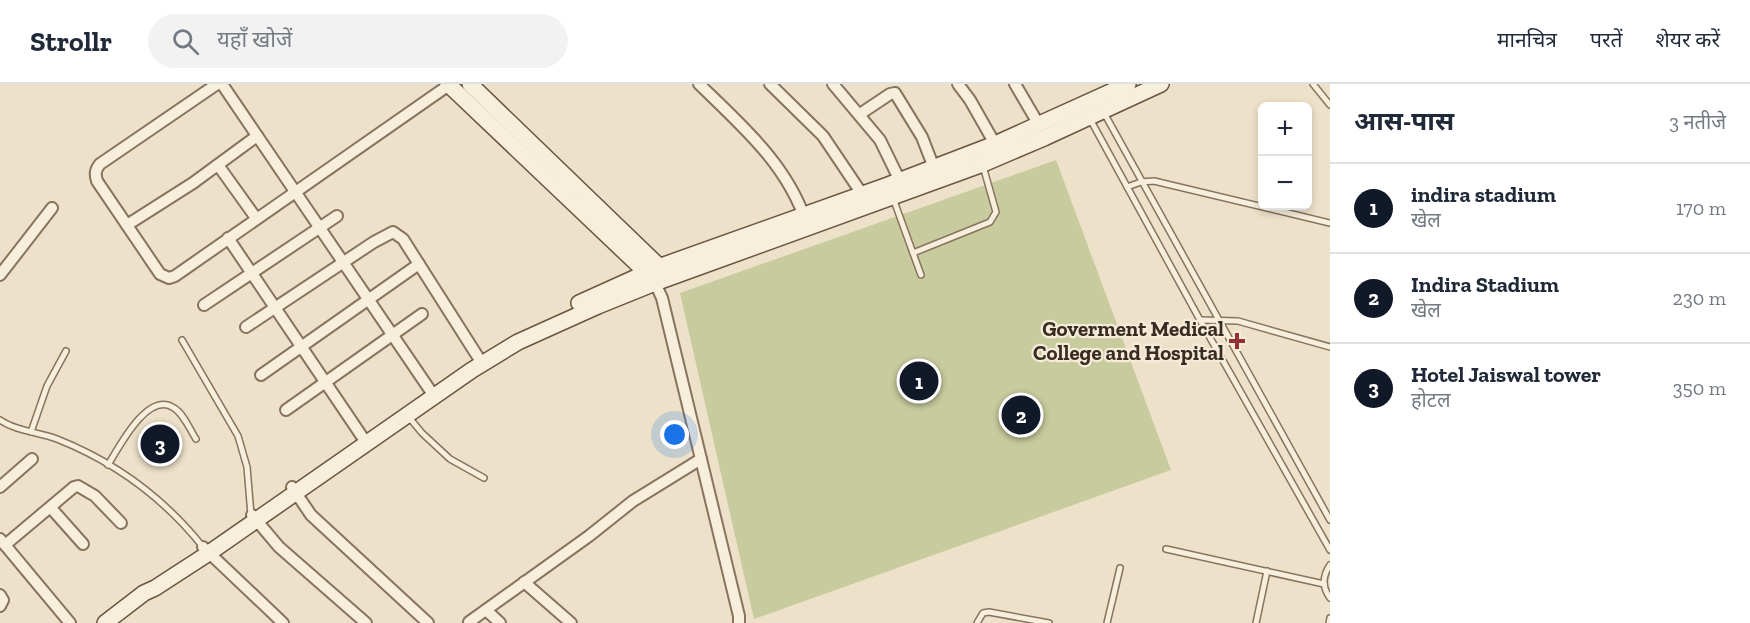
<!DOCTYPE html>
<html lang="hi">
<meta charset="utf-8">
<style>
body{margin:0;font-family:"Zilla Slab","Noto Sans Devanagari",serif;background:#f2f2f3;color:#1f2937}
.controls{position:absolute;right:18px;top:18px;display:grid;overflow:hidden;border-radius:9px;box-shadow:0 3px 9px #0003}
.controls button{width:54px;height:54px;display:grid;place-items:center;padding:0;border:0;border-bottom:2px solid #e0e1e3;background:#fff;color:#1f2937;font:30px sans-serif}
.you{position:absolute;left:675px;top:351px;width:21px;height:21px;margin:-15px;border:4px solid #fff;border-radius:50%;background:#1a73e8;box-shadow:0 0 0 9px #1a73e833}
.badge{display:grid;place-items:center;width:39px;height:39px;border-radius:50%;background:#111827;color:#fff;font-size:20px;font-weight:700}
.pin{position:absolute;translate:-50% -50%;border:3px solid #fff;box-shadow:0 2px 6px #0006}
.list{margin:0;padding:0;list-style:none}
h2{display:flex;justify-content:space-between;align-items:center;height:78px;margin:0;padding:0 24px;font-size:26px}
h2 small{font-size:20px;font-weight:400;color:#747a83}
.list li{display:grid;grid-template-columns:39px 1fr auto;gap:18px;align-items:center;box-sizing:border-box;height:90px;padding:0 24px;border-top:2px solid #e0e1e3}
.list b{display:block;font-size:22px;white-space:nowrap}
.list p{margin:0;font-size:20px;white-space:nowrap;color:#747a83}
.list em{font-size:20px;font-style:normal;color:#747a83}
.icon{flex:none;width:33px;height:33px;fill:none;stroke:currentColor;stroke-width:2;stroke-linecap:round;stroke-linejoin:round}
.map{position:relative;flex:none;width:1330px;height:539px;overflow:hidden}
header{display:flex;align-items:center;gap:36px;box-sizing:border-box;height:84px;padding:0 30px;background:#fff;border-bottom:2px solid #e0e1e3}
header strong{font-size:28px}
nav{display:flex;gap:33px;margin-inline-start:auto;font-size:21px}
.search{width:420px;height:54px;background:#f2f2f3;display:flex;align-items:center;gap:15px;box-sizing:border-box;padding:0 21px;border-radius:33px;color:#747a83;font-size:22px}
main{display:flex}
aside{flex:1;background:#fff}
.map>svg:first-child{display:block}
.green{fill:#c7cb9d}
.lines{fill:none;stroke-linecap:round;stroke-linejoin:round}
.lane-casing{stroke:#88735e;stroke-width:8}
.street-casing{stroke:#88735e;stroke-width:14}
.secondary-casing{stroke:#6a5541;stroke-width:18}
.lane{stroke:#f7eedc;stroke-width:5}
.street{stroke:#f7eedc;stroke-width:10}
.secondary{stroke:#f7eedc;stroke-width:15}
.poi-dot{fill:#943135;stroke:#f4ebd8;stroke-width:2}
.labels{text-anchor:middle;stroke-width:4.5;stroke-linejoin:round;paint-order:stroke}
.poi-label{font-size:21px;font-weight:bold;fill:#392c21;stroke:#f4ebd8;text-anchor:end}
</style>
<header>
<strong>Strollr</strong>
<div class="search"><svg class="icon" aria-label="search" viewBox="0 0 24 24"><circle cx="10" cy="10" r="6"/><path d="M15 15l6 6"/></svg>यहाँ खोजें</div>
<nav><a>मानचित्र</a><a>परतें</a><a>शेयर करें</a></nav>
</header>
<main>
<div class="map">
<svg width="1330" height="539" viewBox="0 0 1330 539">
<rect width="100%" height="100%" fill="#ede1c9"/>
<polygon class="green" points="1056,76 1171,386 754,535 680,209"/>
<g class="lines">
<defs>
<g id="lane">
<polyline points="1313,0 1330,21"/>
<polyline points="1103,27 1330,436"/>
<polyline points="1090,35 1200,236 1330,466"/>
<polyline points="1127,103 1141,98 1154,97 1330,139"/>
<polyline points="893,114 921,191"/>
<polyline points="913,169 990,138 996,128 983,82"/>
<polyline points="1200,236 1238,237 1330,263"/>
<polyline points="182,256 238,352 247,383 251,431"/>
<polyline points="407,331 422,349 450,375 484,394"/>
<path d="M 0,336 C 16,347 38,348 57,355 C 115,378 164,414 203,463"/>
<polyline points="31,348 47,302 66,267"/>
<path d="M 108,381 C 119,363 148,306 174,324 C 184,330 190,346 196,355"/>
<polyline points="1166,465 1324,500"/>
<path d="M 1330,481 C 1322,493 1322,503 1330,514"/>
<polyline points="977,539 983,529 989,528 1049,539"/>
<polyline points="1107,539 1120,484"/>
<polyline points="1256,539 1267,487"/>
<polyline points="1329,539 1330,534"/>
</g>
<g id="street">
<path d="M 217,0 L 100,80 C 95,86 95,90 97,97 L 160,190 L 169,194 L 175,192 L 449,1"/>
<polyline points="222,0 434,312"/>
<path d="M 699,0 C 741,41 787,80 806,138"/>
<polyline points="770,0 823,52 862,110"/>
<polyline points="833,0 880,56 900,97"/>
<polyline points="958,0 970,16 995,60"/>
<polyline points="1015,0 1039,41"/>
<polyline points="860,30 890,10 895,9 922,53 934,84"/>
<polyline points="218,81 256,134"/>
<polyline points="127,141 193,99 257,52"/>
<polyline points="228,154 363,354"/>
<polyline points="0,191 52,124"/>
<polyline points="655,199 662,214 739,532 739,539"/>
<polyline points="204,221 337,132"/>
<polyline points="246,243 374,158 393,148 403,155 478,273"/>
<polyline points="261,291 419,180"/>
<polyline points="286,326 422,230"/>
<polyline points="0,403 32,375"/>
<polyline points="292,403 311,431 428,539"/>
<polyline points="51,424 83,460"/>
<polyline points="252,431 279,463 366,539"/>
<polyline points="0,455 70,539"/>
<polyline points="5,461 74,403 78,402 95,412 121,439"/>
<polyline points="203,463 283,539"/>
<polyline points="524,498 571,539"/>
<polyline points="0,511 3,516 0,522"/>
<polyline points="486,526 500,539"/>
<polyline points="469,538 589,452 633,417 701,375"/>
</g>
<g id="secondary">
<polyline points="448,0 652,194"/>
<polyline points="470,0 666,189"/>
<polyline points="579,219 661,182 888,101 995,60 1128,0"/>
<polyline points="105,539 144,509 155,504 209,469 472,286 518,258 598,222 655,199 983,80 1044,54 1161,0"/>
</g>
</defs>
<use href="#lane" class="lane-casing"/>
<use href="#street" class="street-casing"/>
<use href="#secondary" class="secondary-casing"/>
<use href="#lane" class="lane"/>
<use href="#street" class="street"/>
<use href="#secondary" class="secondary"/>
</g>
<path class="poi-dot" d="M1234 248h6v6h6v6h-6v6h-6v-6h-6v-6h6z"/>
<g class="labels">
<g class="poi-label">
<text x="1224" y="252">Goverment Medical<tspan x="1224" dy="24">College and Hospital</tspan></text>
</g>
</g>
</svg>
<div class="controls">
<button>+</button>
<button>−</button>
</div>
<div class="you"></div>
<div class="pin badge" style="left:919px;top:297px">1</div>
<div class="pin badge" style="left:1021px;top:331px">2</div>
<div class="pin badge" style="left:160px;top:360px">3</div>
</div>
<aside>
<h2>आस-पास<small>3 नतीजे</small></h2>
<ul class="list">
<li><span class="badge">1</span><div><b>indira stadium</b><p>खेल</p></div><em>170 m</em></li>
<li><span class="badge">2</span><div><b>Indira Stadium</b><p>खेल</p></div><em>230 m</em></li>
<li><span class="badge">3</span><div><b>Hotel Jaiswal tower</b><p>होटल</p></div><em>350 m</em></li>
</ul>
</aside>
</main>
